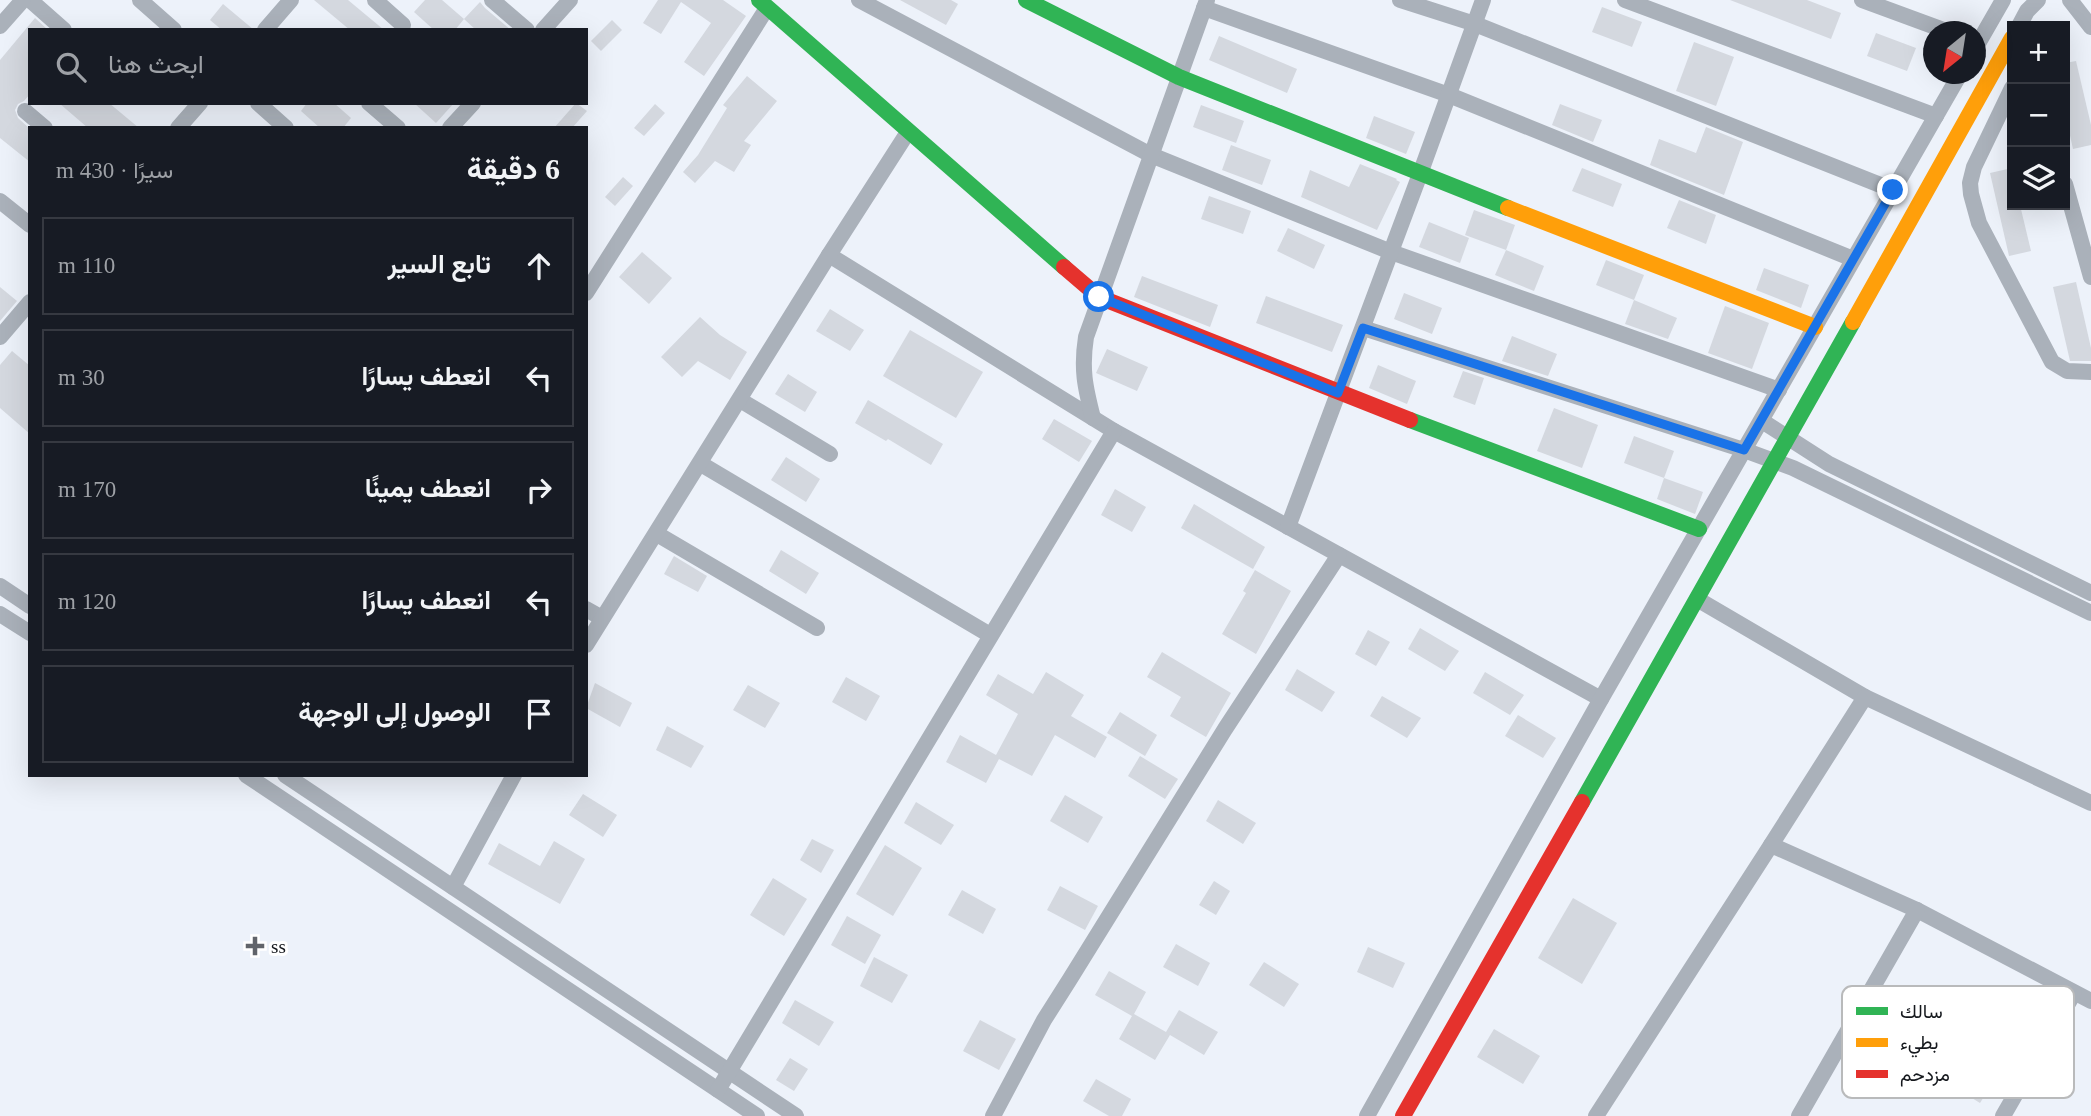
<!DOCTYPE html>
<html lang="ar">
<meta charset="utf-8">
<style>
body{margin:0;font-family:"Times New Roman",Vazirmatn,serif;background:#242831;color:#f1f3f6;direction:rtl}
.controls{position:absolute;right:21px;top:21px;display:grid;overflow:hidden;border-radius:0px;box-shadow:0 7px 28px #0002}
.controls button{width:63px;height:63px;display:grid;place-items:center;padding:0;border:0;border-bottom:2px solid #363941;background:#171b24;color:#f1f3f6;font:35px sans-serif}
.compass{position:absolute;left:1923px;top:21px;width:63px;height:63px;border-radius:50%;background:#171b24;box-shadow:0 7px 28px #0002;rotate:210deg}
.stop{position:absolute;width:21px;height:21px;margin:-16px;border:5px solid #1a73e8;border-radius:50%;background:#fff}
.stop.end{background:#1a73e8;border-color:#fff;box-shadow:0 2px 7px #0008}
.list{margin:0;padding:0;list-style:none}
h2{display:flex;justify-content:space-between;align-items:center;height:91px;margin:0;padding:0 28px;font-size:30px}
h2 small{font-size:23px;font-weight:400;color:#9ea1a6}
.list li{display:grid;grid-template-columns:46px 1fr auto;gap:21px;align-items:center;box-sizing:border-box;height:98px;margin:0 14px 14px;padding:0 14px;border:2px solid #363941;border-radius:0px}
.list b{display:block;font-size:26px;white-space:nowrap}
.list em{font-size:23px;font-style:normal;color:#9ea1a6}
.icon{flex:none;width:38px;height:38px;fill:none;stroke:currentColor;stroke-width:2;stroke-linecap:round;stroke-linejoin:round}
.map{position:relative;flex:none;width:2091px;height:1116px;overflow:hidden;direction:ltr}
.search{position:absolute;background:#171b24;box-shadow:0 7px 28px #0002;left:28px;top:28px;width:560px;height:77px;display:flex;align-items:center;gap:18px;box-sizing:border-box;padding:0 24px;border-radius:0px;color:#9ea1a6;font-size:26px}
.panel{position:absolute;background:#171b24;box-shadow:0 7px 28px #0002;left:28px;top:126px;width:560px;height:651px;border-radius:0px;direction:rtl}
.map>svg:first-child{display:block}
.building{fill:#d4d8df}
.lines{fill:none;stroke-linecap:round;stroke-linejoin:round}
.street{stroke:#aab1ba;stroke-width:16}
.fast{stroke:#30b455;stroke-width:16}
.slow{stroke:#ff9f0a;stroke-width:16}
.jam{stroke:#e5322d;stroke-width:16}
.route{stroke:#1a73e8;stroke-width:9}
.poi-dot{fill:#61646a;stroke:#fff;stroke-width:2.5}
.labels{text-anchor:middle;stroke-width:6;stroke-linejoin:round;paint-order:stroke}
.poi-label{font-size:19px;fill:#15181d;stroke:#fff;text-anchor:start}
.key{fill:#fff;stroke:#b9babb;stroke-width:2}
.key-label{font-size:19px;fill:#15181d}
</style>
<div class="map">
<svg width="2091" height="1116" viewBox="0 0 2091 1116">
<rect width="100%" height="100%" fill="#edf2fa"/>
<g class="building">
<polygon points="314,0 348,0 384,30 350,30"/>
<polygon points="425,0 442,0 464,19 455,30 434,30 414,12"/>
<polygon points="658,0 723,0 746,16 704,76 684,62 711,23 681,2 661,34 643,23"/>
<polygon points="900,0 951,0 958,4 946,25"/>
<polygon points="1730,0 1807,0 1841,13 1831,39"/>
<polygon points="480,2 485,8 511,30 476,30 464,19"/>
<polygon points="223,4 254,30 222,30 210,20"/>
<polygon points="1602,7 1642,22 1632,47 1592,32"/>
<polygon points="35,18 48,30 30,30 30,94 24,101 18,104 15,110 18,118 30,129 30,162 0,138 0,60"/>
<polygon points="612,20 622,30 601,51 591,41"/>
<polygon points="1876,33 1916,48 1907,71 1867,56"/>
<polygon points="1219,36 1297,69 1287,93 1209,60"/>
<polygon points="1694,42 1734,57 1716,106 1676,91"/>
<polygon points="2076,61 2091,125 2091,145 2073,149 2065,113 2065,63"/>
<polygon points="747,76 777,101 744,141 751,145 734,172 715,161 695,183 683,172 698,155 727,108 723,105"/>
<polygon points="59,103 109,103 139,128 88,128"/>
<polygon points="307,103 334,103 351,118 343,128 320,128 301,111"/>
<polygon points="414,103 454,103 436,123"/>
<polygon points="576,103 587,111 572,128 554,128"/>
<polygon points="655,104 665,113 644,136 634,128"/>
<polygon points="1560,104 1602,120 1593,142 1552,125"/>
<polygon points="1201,105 1244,121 1236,143 1193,127"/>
<polygon points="1374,116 1415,132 1406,154 1366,138"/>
<polygon points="1706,127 1743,142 1724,195 1650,165 1659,139 1696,153"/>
<polygon points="1231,145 1271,160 1262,185 1222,170"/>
<polygon points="1360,164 1397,179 1396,180 1400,182 1377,230 1301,197 1310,170 1349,187"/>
<polygon points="1582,168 1622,184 1613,207 1572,191"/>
<polygon points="2012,168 2012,205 2020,205 2031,251 2009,256 1990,173"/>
<polygon points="623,177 633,186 615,206 605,197"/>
<polygon points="1209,196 1251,211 1243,234 1201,219"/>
<polygon points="1679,200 1716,215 1706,244 1667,228"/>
<polygon points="1474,210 1515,225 1506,250 1465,235"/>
<polygon points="1429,222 1469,238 1460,263 1419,247"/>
<polygon points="1288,228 1325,245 1314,269 1277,251"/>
<polygon points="1506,250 1544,266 1534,291 1495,275"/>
<polygon points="642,252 672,278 649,304 619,277"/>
<polygon points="1606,260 1644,275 1634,300 1596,285"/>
<polygon points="1764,268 1809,285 1801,308 1756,290"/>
<polygon points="1142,276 1218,305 1210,327 1134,297"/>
<polygon points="2076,282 2091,348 2091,361 2070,361 2053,287"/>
<polygon points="0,287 17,301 0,321"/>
<polygon points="1404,293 1442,308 1432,334 1394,319"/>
<polygon points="1266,296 1343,325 1332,352 1256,323"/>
<polygon points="1634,300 1677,318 1668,339 1625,324"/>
<polygon points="1725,306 1769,323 1752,369 1708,353"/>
<polygon points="830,309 864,330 850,351 816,331"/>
<polygon points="700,317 720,335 747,352 730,380 698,361 682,377 661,357"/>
<polygon points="910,330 983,372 956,418 883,376"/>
<polygon points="1512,336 1557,354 1548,376 1502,361"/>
<polygon points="1107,349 1148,367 1137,391 1096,373"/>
<polygon points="12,351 30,366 30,434 0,408 0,365"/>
<polygon points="1378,365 1416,381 1407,404 1369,388"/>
<polygon points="1463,371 1484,378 1475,405 1453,397"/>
<polygon points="788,374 817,392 805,412 775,394"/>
<polygon points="868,400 943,444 931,465 888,439 886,441 855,423"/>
<polygon points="1554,408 1598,425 1582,468 1537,451"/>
<polygon points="1054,419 1092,441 1079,462 1042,439"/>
<polygon points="1634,436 1674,451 1664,478 1624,463"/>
<polygon points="786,457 820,479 806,502 771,480"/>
<polygon points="1664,478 1703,492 1695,514 1657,499"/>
<polygon points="1115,489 1146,507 1132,532 1101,515"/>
<polygon points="1194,504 1265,547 1253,569 1181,528"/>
<polygon points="781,550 819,573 806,594 769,571"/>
<polygon points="674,556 707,576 698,592 664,574"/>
<polygon points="1255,570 1291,591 1256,654 1222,634 1246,593 1243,591"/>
<polygon points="1420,628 1459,651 1445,671 1408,649"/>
<polygon points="1368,630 1390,642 1376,666 1355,654"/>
<polygon points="1162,652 1231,693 1206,737 1170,716 1181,697 1147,677"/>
<polygon points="1297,669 1335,692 1322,712 1285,690"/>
<polygon points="1046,672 1084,695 1071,716 1107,737 1095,758 1055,735 1032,776 999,759 986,783 946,762 960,735 996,755 1018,714 986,695 998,674 1033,694"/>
<polygon points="1485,672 1524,695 1510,715 1473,693"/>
<polygon points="846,677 880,696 866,721 832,702"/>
<polygon points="595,683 632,703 620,727 586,708"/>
<polygon points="748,685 780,703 765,728 733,710"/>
<polygon points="1382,696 1421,718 1407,738 1370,716"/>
<polygon points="1120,712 1157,735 1145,756 1107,733"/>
<polygon points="1518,715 1556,738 1543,758 1505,736"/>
<polygon points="667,726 704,746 691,768 656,750"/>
<polygon points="1140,756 1178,779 1165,799 1128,776"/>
<polygon points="583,794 617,815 603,837 569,815"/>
<polygon points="1065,795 1103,817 1088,843 1050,821"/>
<polygon points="1218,800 1256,823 1243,844 1206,821"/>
<polygon points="916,802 954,825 941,845 904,823"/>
<polygon points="812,839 834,850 821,873 800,860"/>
<polygon points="554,841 585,859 560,904 488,864 499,843 540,866"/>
<polygon points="885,845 922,868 893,916 856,894"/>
<polygon points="773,878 807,899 784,936 750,915"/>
<polygon points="1214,881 1230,891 1216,915 1199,905"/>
<polygon points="1060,886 1098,906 1085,930 1047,910"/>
<polygon points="962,890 996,909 983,934 948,915"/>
<polygon points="1573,898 1617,923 1582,984 1538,958"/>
<polygon points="847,916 881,935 865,964 831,945"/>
<polygon points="1176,944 1210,963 1198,986 1163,967"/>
<polygon points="1368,947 1405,963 1393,988 1357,972"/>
<polygon points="874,957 908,975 892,1003 860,986"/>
<polygon points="1264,962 1299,984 1284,1007 1249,985"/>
<polygon points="1109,971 1146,992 1134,1014 1166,1032 1179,1010 1218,1032 1204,1055 1170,1035 1155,1060 1119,1039 1132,1016 1095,995"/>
<polygon points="795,1000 834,1022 819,1046 782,1023"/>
<polygon points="980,1020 1016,1039 999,1070 963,1051"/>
<polygon points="1494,1029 1540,1056 1523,1084 1477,1057"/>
<polygon points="1951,1052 1995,1079 1980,1103 1936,1076"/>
<polygon points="790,1058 808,1069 794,1091 776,1080"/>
<polygon points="1096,1079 1131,1099 1122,1116 1109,1116 1083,1101"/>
</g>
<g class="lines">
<g class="street">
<polyline points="30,0 64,30"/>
<polyline points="140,0 174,30"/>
<polyline points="375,0 403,25"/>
<polyline points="492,0 527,30"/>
<polyline points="859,0 1151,155 1391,252 1779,390"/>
<polyline points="1400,0 1475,24 1893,190"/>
<polyline points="1625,0 1936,116"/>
<polyline points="1862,0 1949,32"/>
<polyline points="2070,0 2091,27"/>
<polyline points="1204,8 1449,95 1853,259"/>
<polyline points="0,26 23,0"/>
<polyline points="2019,26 2027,11 2038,0"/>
<polyline points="265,30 291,0"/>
<polyline points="543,30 570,0"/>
<polyline points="1976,47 2003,0"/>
<polyline points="2012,88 1974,167 1970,183 1971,194 1979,223 2052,362 2067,371 2091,372"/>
<polyline points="258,103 286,128"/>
<polyline points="369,103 398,128"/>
<polyline points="25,111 45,128"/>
<polyline points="178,128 200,103"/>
<polyline points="450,128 473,103"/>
<polyline points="2065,184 2091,277"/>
<polyline points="0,201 30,225"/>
<polyline points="829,255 1114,431 1601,699"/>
<polyline points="586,293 767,8"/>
<polyline points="1363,328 1744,450 1793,468 2091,613"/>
<polyline points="0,337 30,302"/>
<polyline points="740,400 830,454"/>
<path d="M 1093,418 C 1085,387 1081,369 1086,337 L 1207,0"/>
<polyline points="1762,421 1829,464 2091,593"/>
<polyline points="701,464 990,635"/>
<polyline points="1288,527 1420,174 1483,0"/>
<polyline points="657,534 817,628"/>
<polyline points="0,586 30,606"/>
<polyline points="1697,599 1865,697 2091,803"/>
<polyline points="586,609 602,618"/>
<polyline points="0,614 30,633"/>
<polyline points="586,645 829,255 908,132"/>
<polyline points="246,775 757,1116"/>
<polyline points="285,775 796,1116"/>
<polyline points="1771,845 1865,697"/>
<polyline points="453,887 514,775"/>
<polyline points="718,1090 1114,431"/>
<polyline points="993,1116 1044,1020 1070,979 1225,729 1339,555"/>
<polyline points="1367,1116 1601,699 1960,74"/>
<polyline points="1596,1116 1771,845 1917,910 2091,1001"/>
<polyline points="1799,1116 1917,910"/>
<polyline points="2003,1116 2074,993"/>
</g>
<g class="fast">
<polyline points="759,0 1064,267"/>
<polyline points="1026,0 1179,77 1508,208"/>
<polyline points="1410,420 1699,529"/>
<polyline points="1582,802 1853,322"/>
</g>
<g class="slow">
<polyline points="1508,208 1815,327"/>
<polyline points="1853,322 2012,38"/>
</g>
<g class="jam">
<polyline points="1064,267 1099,297 1410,420"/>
<polyline points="1403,1116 1582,802"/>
</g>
</g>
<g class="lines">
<polyline class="route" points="1099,297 1338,393 1363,328 1744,450 1893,190"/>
</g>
<path class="poi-dot" d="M251.5 935.5h7v7h7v7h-7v7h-7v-7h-7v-7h7z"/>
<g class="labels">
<g class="poi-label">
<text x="271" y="953">ss</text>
</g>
</g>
<rect x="1842" y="986" width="232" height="112" rx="10" class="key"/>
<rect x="1856" y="1007" width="32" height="8" fill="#30b455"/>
<rect x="1856" y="1038" width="32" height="9" fill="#ff9f0a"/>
<rect x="1856" y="1070" width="32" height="8" fill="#e5322d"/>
<g class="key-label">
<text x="1900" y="1018">سالك</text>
<text x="1900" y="1049">بطيء</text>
<text x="1900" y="1081">مزدحم</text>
</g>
</svg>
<div class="controls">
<button>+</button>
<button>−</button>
<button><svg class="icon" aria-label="layers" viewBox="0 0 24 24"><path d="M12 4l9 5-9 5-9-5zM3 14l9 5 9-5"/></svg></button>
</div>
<svg class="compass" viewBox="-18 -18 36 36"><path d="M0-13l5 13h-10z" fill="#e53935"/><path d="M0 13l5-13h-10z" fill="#9ea1a6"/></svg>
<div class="stop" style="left:1099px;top:297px"></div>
<div class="stop end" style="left:1893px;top:190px"></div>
<div class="search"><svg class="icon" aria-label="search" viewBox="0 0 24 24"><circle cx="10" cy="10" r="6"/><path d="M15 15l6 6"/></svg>ابحث هنا</div>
<section class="panel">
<h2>6 دقيقة<small>سيرًا · 430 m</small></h2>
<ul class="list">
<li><svg class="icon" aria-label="ahead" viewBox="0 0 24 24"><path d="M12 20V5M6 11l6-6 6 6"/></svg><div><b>تابع السير</b></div><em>110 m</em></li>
<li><svg class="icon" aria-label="left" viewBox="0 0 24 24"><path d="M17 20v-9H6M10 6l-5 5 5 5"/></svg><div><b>انعطف يسارًا</b></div><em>30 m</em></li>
<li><svg class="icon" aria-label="right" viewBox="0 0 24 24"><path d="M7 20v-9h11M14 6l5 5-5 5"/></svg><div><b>انعطف يمينًا</b></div><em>170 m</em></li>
<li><svg class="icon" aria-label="left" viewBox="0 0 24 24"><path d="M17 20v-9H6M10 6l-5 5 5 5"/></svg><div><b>انعطف يسارًا</b></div><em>120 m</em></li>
<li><svg class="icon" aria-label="arrive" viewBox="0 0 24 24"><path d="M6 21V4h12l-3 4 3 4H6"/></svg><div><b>الوصول إلى الوجهة</b></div></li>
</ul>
</section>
</div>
